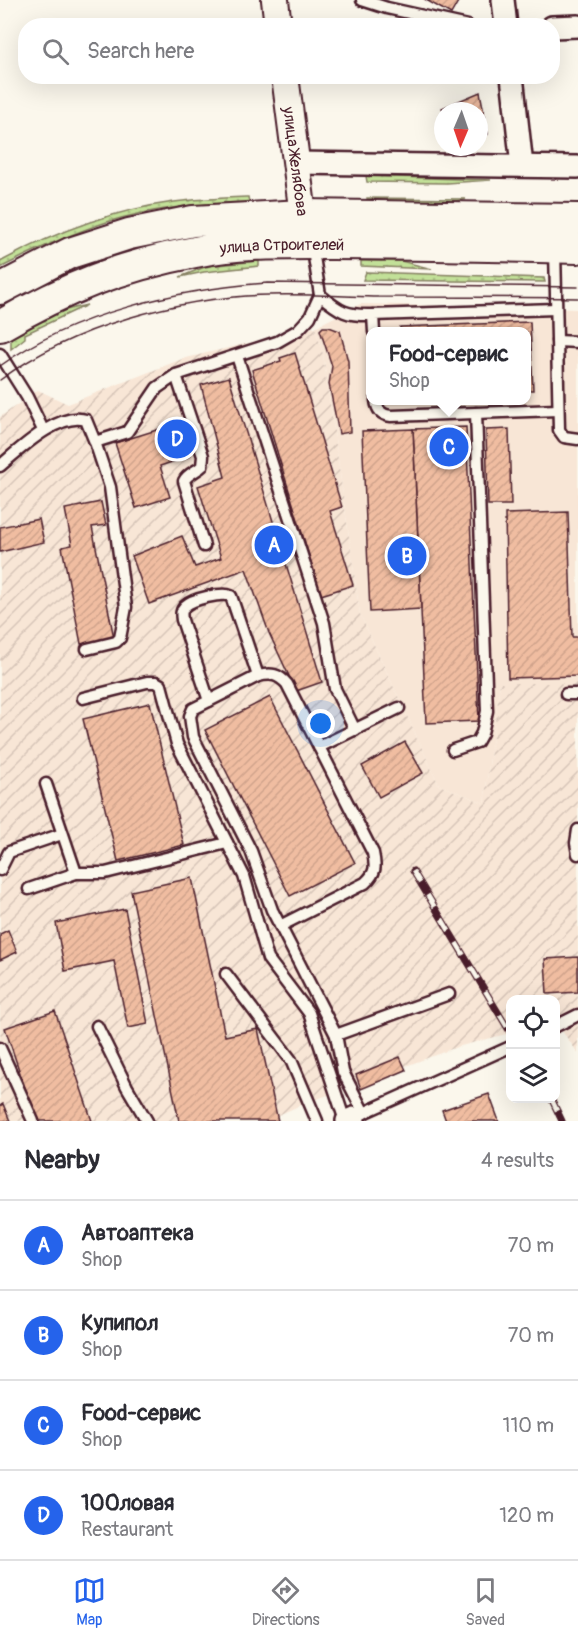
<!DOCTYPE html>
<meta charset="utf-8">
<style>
body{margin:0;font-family:Pangolin,sans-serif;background:#f2f2f3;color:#2b2b33}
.controls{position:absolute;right:18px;bottom:18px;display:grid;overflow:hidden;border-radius:12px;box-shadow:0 6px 24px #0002}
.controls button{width:54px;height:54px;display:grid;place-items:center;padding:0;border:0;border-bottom:2px solid #e1e1e2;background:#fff;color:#2b2b33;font:30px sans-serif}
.compass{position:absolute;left:434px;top:102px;width:54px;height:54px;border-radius:50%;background:#fff;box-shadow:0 6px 24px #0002;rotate:182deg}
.you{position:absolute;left:321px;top:724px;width:21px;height:21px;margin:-15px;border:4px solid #fff;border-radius:50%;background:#1a73e8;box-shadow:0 0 0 9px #1a73e833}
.badge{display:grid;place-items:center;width:39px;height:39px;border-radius:50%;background:#2563eb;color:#fff;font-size:20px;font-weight:700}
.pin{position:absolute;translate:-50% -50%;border:3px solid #fff;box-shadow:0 2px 6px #0006}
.popup{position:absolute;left:366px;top:327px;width:165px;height:78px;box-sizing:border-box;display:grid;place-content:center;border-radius:12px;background:#fff;filter:drop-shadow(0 2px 4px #0005);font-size:20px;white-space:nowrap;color:#7c7c81}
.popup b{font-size:22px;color:#2b2b33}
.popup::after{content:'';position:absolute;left:50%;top:100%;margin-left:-12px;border:12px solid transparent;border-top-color:#fff}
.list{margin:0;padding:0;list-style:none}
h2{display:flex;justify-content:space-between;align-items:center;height:78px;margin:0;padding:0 24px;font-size:26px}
h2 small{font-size:20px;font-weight:400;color:#7c7c81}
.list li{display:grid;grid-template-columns:39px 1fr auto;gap:18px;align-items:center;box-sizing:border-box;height:90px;padding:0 24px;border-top:2px solid #e1e1e2}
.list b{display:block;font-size:22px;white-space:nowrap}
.list p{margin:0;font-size:20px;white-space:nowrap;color:#7c7c81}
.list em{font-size:20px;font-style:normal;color:#7c7c81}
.icon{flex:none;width:33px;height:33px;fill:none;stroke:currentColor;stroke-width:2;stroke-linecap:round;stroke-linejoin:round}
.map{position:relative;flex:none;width:578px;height:1121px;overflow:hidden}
.search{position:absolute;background:#fff;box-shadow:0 6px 24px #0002;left:18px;right:18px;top:18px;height:66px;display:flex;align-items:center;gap:15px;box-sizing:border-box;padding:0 21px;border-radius:24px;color:#7c7c81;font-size:22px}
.sheet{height:438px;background:#fff}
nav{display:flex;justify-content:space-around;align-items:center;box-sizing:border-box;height:84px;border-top:2px solid #e1e1e2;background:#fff;font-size:16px;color:#7c7c81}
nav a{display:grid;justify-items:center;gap:3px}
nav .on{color:#2563eb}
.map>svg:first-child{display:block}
.built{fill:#f8e6d6;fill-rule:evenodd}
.industrial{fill:url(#industrial-furrows)}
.grass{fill:url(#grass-dots);stroke:#868062;stroke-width:1.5}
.building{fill:url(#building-hatch);stroke:#4a1f2b;stroke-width:1.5}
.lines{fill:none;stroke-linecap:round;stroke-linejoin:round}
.service-casing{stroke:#4a1f2b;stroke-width:15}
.minor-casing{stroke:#4a1f2b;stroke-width:26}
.tertiary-casing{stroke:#4a1f2b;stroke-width:30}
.secondary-casing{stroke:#4a1f2b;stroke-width:34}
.service{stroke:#fbf7ec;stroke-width:10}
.minor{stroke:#fbf7ec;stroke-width:21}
.tertiary{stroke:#fbf7ec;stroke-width:26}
.secondary{stroke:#fbf7ec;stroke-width:30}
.tram{stroke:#4a1f2b;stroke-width:1.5}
.rail-casing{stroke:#4a1f2b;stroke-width:7}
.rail{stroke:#fbf7ec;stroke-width:4.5;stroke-dasharray:14;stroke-linecap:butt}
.labels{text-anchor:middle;stroke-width:4.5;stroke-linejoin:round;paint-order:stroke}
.street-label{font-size:16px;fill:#4a1f2b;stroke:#fbf7ec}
</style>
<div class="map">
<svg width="578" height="1121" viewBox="0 0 578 1121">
<defs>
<pattern id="industrial-furrows" width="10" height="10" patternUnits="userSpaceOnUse" patternTransform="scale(1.5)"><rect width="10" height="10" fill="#f8e6d6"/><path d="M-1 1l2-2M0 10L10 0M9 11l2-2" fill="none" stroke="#d6c5b8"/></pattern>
<pattern id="grass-dots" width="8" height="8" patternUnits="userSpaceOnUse" patternTransform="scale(1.5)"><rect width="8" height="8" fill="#c2e098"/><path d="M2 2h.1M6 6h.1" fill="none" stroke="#a8c083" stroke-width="1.8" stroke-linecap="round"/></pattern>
<pattern id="building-hatch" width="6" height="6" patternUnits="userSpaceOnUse" patternTransform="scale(1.5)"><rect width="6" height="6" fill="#f0bda1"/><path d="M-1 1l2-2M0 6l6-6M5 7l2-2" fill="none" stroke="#cfa28b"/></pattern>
</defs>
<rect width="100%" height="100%" fill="#fbf7ec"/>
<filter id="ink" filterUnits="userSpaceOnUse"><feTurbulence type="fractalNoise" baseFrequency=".0167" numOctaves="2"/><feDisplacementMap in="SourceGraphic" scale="12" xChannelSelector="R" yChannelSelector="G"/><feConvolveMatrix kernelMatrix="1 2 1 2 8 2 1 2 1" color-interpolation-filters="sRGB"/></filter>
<g filter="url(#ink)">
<path class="built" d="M 360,304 L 578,309 L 578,683 L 500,683 L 484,803 L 439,785 L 360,614 L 323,354 L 315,327 ZM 371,332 L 527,332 L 527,400 L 371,400 Z"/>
<polygon class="industrial" points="315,327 323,354 360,614 439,785 484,803 500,683 578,683 578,1053 556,1023 556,999 510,999 510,1033 457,1047 301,1105 265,1121 0,1121 0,417 38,390 68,404 182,359"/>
<g class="grass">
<polygon points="366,176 491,180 447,183 367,182"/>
<path d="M 248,197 L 249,202 C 202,203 153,208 107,222 C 70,234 35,250 0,268 L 0,262 C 53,233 114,210 174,202 C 199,199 224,198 248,197 Z"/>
<polygon points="367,198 466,199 443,204 367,202"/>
<polygon points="259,261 259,266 204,272 180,277 207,266"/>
<polygon points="361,261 401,261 432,269 361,266"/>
<polygon points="366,272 544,278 545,282 363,280"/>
<path d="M 87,305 L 25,334 L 25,338 L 11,349 L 11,337 C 32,318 59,311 87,305 Z"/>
</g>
<g class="building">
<polygon points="426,0 459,0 451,14"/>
<polygon points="480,92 488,134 479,138 479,111 444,111 442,108"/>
<polygon points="530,322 533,390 527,390 527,332 400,332 400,327"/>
<polygon points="323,327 329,327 340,331 348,361 350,432 339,434 329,384 332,366 320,330"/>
<polygon points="295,353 342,507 330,511 353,585 321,595 252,370 281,361 280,358"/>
<polygon points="229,377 322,682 296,691 269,633 246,569 149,604 132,556 182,536 195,567 221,558 198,486 225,477 201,385"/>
<polygon points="179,423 190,456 160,466 170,497 136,508 115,443"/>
<polygon points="466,427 479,721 426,723 413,429"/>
<polygon points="413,429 421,609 370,612 362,431"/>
<polygon points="509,429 511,505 488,505 486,430"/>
<polygon points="101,502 106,525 92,527 114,638 81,644 62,547 72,545 65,509"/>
<polygon points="568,512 572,637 578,637 578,676 508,678 505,514"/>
<polygon points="39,519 44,542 0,552 0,527"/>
<polygon points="270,697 355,863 290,896 205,730"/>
<polygon points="150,703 184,845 118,861 83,719"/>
<polygon points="405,742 423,773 379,797 362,766"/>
<polygon points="192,878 225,1036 258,1029 278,1121 179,1121 131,891"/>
<polygon points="125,909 148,1024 128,1028 114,961 65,971 56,923"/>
<polygon points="8,930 17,952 0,960 0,934"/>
<polygon points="578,957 578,992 547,994 545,959"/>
<polygon points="55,1011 92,1121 36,1121 5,1028"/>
<polygon points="400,1057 406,1070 361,1089 356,1075"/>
<polygon points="489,1094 499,1121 446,1121 442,1110"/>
<polygon points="3,1104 10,1121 0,1121 0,1106"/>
</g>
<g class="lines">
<defs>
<g id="service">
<polyline points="362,0 387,8 468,26"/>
<path d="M 312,244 L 320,295 C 340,312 347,316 373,315"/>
<polyline points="555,249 559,430 564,437 578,439"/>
<polyline points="374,332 373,315 556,309"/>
<polyline points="557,341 578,342"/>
<polyline points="0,354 27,397 43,430"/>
<polyline points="237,356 324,623 335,689 355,730"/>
<path d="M 176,375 L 203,456 L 202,466 C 196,472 188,473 184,481 L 204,546"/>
<path d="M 376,400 C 377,410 381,415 391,416 L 558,410"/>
<path d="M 0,466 C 19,450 59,411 86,420 L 95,442"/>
<polyline points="87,649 116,642 120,638 126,607 110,487 95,442 127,432 157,388 176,375 277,342 298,330 310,317 320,295"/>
<polyline points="566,694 578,694"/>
<polyline points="83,698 147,682 156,682 161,685 177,744 244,876 268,959 309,1013 345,1121"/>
<path d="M 209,701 L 182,620 C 181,614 181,610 185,606 C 192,599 222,592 231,596 L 258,676"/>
<polyline points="319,747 399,708"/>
<polyline points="453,750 477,742 482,733 487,711 476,413"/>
<polyline points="46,784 76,873 105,873 227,843"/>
<polyline points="578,830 576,843 578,854"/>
<polyline points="0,870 9,852 62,834"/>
<polyline points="29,889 76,873"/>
<path d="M 280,926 L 365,883 C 376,873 376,867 373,853 L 287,684 C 278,674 272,673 258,676 L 193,709 L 190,716 L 193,737 L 251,851 L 272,910 L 336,1035 L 343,1072 L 364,1113"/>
<polyline points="226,974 291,1060 317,1121"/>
<polyline points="97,1026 127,1087 147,1121"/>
<polyline points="556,1026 578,1015"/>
<polyline points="336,1035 449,994"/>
<polyline points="0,1048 33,1121"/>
<polyline points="359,1115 510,1047"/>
</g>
<g id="minor">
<polyline points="503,0 506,26"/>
<polyline points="552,27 578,26"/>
<polyline points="512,76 522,166"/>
<polyline points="296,163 578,167"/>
<polyline points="347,1121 354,1118"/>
</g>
<g id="tertiary">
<polyline points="275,0 278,26"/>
<path id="s1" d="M 285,76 L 303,215"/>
</g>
<g id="secondary">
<polyline points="0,289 70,253 129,234 193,221 303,215 578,219"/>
<path id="s2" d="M 0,326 C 65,288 121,266 195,252 C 237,243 288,244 331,244 C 414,244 496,246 578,248"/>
</g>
</defs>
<use href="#service" class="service-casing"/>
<use href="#minor" class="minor-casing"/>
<use href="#tertiary" class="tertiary-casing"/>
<use href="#secondary" class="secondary-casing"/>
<use href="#service" class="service"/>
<use href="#minor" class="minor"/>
<use href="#tertiary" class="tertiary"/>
<use href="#secondary" class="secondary"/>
<g class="tram">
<path d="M 0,366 C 73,313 179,289 268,283 L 578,287"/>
<path d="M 0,380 C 73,326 179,297 269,295 C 305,294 342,296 378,297 C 445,297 511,297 578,298"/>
</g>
<defs>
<g id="rail">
<polyline points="413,871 510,1032"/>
<polyline points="551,1098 562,1121"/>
</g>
</defs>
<use href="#rail" class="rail-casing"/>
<use href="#rail" class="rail"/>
</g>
</g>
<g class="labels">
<g class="street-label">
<text dy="6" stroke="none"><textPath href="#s1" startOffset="86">улица Желябова</textPath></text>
<text dy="6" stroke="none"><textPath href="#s2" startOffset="297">улица Строителей</textPath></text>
</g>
</g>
</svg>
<div class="controls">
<button><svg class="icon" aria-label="locate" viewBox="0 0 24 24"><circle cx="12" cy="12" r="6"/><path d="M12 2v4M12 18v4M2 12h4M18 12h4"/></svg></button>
<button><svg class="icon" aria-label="layers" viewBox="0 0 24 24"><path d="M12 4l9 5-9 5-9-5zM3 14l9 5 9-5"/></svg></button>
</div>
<svg class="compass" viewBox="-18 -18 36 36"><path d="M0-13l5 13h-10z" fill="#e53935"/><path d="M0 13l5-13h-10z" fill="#7c7c81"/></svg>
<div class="you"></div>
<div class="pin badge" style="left:274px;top:545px">A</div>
<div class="pin badge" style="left:407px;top:556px">B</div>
<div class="pin badge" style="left:449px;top:447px">C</div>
<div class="popup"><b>Food-сервис</b>Shop</div>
<div class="pin badge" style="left:177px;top:439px">D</div>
<div class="search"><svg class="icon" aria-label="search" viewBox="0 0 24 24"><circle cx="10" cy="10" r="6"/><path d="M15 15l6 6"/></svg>Search here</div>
</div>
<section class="sheet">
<h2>Nearby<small>4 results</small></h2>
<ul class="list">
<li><span class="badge">A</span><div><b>Автоаптека</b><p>Shop</p></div><em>70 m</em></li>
<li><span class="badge">B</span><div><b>Купипол</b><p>Shop</p></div><em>70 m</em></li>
<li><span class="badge">C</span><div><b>Food-сервис</b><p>Shop</p></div><em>110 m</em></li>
<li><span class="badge">D</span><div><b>100ловая</b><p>Restaurant</p></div><em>120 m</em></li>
</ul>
</section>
<nav>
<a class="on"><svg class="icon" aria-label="map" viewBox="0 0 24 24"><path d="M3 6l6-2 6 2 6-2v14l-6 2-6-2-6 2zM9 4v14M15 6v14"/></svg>Map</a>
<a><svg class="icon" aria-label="directions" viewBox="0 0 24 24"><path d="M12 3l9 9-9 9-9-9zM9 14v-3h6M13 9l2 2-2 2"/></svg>Directions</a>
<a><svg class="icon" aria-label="saved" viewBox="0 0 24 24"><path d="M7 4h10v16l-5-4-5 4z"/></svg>Saved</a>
</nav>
